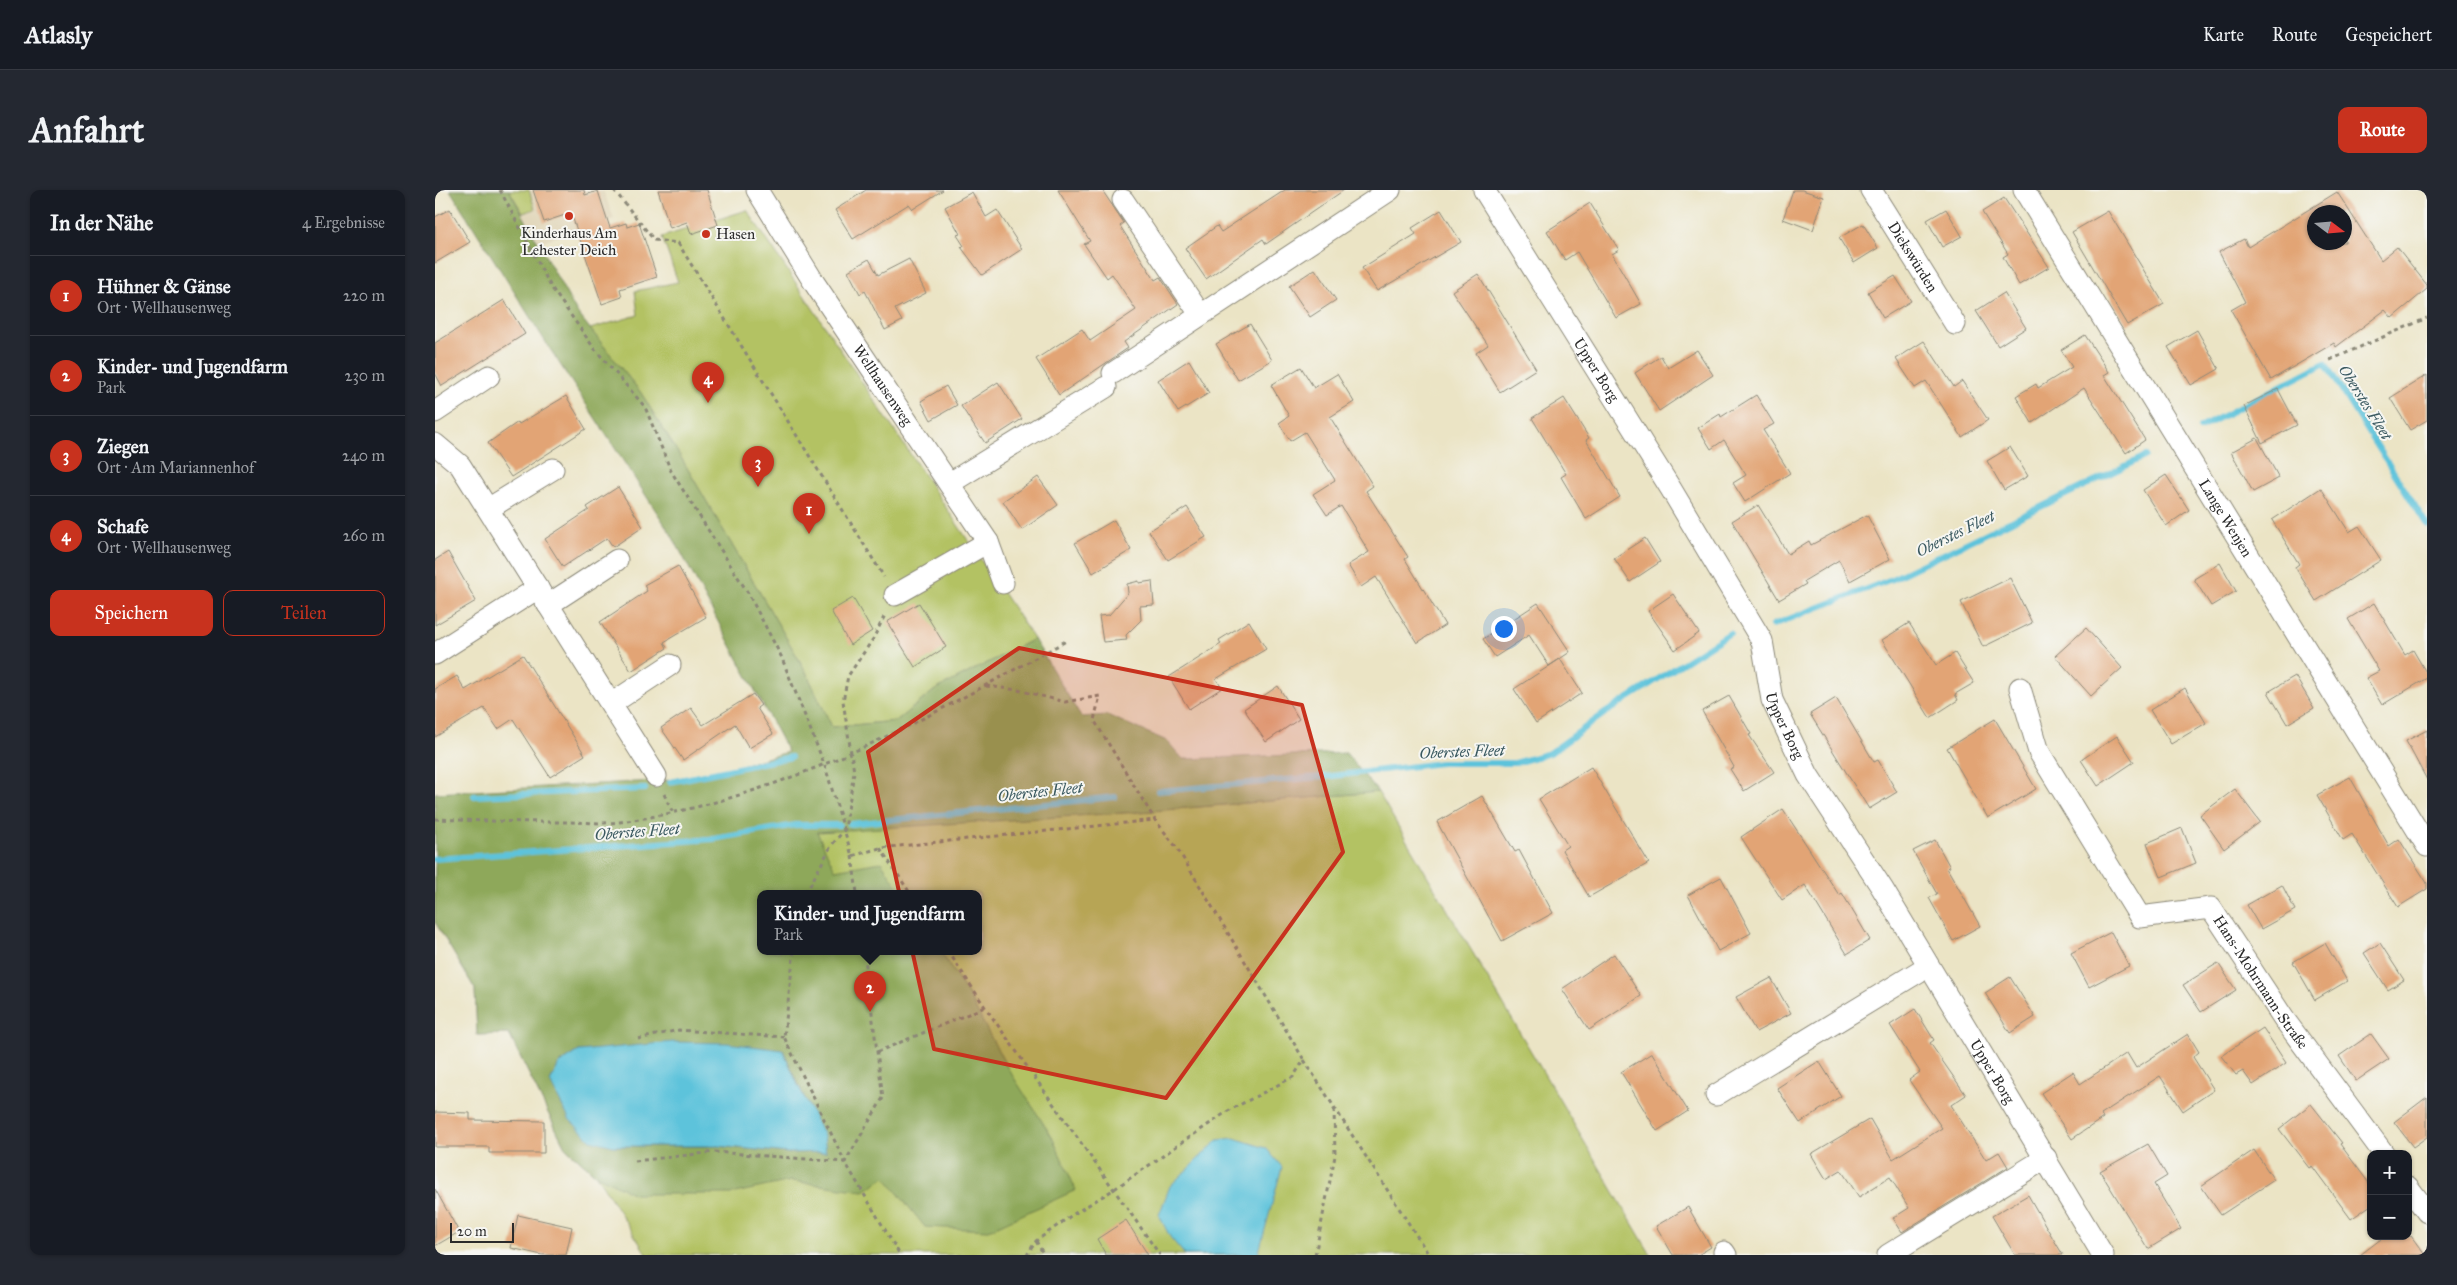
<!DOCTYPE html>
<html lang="de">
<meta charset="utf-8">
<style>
body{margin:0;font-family:"IM FELL Great Primer",serif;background:#242831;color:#f1f3f6}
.controls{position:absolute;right:15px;bottom:15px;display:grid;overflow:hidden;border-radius:10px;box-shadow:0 1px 4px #0004}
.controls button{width:45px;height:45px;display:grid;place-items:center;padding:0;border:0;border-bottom:1px solid #363941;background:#171b24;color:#f1f3f6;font:25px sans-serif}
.compass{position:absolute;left:1872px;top:15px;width:45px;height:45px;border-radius:50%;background:#171b24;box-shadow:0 1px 4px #0004;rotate:106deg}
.scale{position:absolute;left:15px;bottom:12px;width:64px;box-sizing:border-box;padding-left:5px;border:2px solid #2b2b2b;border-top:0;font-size:14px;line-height:18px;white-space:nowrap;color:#2b2b2b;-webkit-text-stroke:4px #f6f6f2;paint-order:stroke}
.you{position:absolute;left:1068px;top:438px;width:18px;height:18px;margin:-12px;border:4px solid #fff;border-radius:50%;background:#1a73e8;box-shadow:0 0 0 8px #1a73e833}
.badge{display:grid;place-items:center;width:32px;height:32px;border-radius:50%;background:#c8321e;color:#fff;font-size:16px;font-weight:700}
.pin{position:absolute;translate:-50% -41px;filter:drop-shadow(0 1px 2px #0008)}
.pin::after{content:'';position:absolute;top:26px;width:18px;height:15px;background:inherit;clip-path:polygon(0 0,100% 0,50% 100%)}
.popup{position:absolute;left:322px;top:700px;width:225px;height:65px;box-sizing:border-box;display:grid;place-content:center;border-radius:10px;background:#171b24;filter:drop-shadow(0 1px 4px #0005);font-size:16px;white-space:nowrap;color:#9ea1a6}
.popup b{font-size:19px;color:#f1f3f6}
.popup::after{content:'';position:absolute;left:50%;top:100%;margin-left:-10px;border:10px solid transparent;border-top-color:#171b24}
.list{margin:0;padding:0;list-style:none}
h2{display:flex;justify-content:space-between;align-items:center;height:65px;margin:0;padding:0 20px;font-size:21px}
h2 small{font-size:16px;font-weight:400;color:#9ea1a6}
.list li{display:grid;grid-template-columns:32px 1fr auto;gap:15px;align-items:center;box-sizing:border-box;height:80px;padding:0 20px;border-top:1px solid #363941}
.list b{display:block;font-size:19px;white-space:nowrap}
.list p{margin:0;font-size:16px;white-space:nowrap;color:#9ea1a6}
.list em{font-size:16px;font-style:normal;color:#9ea1a6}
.actions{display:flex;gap:10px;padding:15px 20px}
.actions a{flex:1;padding:11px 0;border:1px solid #c8321e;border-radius:10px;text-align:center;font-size:18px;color:#c8321e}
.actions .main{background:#c8321e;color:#fff}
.map{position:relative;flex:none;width:1992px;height:1065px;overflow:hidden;border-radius:10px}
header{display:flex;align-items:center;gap:30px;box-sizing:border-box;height:70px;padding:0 25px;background:#171b24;border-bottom:1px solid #363941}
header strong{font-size:24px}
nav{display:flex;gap:28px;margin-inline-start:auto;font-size:18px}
.intro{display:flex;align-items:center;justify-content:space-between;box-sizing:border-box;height:120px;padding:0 30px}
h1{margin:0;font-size:35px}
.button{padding:12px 22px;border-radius:10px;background:#c8321e;color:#fff;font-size:18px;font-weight:700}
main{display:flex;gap:30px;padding:0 30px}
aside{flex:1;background:#171b24;border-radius:10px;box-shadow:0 1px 4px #0004}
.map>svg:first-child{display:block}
.built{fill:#dfd3b4}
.green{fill:#b3c264;stroke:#6f7648;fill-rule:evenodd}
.forest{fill:#8ea85a;stroke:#5c6a42;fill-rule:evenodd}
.water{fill:#5dc3db;stroke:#447783}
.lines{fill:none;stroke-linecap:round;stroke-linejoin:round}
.stream{stroke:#5dc3db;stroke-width:6}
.building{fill:#e2a475;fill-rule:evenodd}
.minor-casing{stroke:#8b8878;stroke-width:23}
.path{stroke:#8b8878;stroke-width:3;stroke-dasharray:4 4;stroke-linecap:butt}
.minor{stroke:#fff;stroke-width:21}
.marked{fill:#c8321e;fill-opacity:0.2;stroke:#c8321e;stroke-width:4;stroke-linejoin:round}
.poi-dot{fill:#c8321e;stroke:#f6f6f2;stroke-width:2}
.labels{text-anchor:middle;stroke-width:4;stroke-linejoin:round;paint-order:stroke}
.poi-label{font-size:15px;fill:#2b2b2b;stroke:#f6f6f2}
.street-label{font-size:15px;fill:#2b2b2b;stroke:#f6f6f2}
.water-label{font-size:16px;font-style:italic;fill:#3a5960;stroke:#f6f6f2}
</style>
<header>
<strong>Atlasly</strong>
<nav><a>Karte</a><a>Route</a><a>Gespeichert</a></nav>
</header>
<div class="intro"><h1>Anfahrt</h1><a class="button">Route</a></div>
<main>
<aside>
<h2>In der Nähe<small>4 Ergebnisse</small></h2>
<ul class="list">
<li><span class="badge">1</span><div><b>Hühner &amp; Gänse</b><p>Ort · Wellhausenweg</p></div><em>220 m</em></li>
<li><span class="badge">2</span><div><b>Kinder- und Jugendfarm</b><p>Park</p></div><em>230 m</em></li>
<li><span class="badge">3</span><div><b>Ziegen</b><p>Ort · Am Mariannenhof</p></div><em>240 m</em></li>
<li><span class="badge">4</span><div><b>Schafe</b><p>Ort · Wellhausenweg</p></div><em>260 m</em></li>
</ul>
<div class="actions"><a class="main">Speichern</a><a>Teilen</a></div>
</aside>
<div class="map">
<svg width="1992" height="1065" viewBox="0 0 1992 1065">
<rect width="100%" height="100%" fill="#f6f6f2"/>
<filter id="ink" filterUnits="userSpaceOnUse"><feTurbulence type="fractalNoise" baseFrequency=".02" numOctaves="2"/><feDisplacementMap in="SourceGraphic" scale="10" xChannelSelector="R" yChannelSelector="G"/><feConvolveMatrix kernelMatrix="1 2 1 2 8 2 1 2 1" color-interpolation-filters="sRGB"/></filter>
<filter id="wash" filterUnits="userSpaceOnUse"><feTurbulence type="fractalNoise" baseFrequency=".0096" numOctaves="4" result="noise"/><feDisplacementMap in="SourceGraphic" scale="20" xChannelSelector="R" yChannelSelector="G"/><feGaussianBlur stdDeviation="1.12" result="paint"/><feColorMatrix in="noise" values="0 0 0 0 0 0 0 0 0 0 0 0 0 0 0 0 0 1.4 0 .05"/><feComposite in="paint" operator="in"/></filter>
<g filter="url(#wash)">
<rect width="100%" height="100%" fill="#ebe4c5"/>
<polygon class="built" points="74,0 168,0 179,29 104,52"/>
<g class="green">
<polygon points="74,0 94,0 100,19 88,23"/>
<polygon points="312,20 599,449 500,500 461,531 397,537 370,480 248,271 206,203 155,139 203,125 200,101 243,92 227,47"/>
<path d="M 943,602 L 1216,1065 L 212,1065 L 161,985 L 130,957 L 74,844 L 42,845 L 40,799 L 0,732 L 0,677 L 428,638 L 704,622 ZM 326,703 L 544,703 L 544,761 L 326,761 Z"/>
</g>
<path class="forest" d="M 15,0 L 74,0 L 141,121 L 206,203 L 248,271 L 370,480 L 397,537 L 461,531 L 500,500 L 599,449 L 646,527 L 672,525 L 732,551 L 748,569 L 911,563 L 943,602 L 704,622 L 382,642 L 400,680 L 446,672 L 467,703 L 326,703 L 326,761 L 505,761 L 531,801 L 572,877 L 617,947 L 641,1000 L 554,1040 L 490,1037 L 450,987 L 429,1001 L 356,991 L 295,1004 L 199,1004 L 161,985 L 130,957 L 74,844 L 42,845 L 40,799 L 0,732 L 0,603 L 234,590 L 303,576 L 353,562 L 236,344 L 115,159 ZM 348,860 L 375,920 L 391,962 L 353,963 L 283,956 L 178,956 L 115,892 L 124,874 L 144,861 Z"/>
<g class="water">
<polygon points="238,852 292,853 348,860 363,895 389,946 391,962 353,963 283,956 178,956 156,950 134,929 115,892 124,874 144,861"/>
<polygon points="799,948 831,958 847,977 823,1065 750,1065 735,1047 724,1025 735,996 783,950"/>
</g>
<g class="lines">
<g class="stream">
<polyline points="1765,238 1890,173 1992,335"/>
<polyline points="1338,435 1457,389 1711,266"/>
<polyline points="235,592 356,567"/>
<polyline points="723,601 897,586 1006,573 1080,573 1115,563 1170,523 1295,443"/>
<polyline points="39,606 210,599"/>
<polyline points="415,634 680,607"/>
<polyline points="0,669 278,649 361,635 404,635"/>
</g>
</g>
<g id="blocks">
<g class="building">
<polygon points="98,0 149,0 150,5 163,1 175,38 191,33 192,37 204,33 222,87 185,99 187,107 167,114 136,23 109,32"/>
<polygon points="223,0 272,0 283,35 256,44 252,32 235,38"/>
<polygon points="431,0 508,0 478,19 474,14 418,49 400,20"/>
<polygon points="623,0 667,0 689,33 685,36 720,90 725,87 743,114 689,152 693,158 624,205 601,169 647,139 655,151 701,120 677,84 672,88 649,54 655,51"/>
<polygon points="850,0 909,0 831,54 828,49 771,89 750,58 782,36 786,42"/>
<polygon points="1358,0 1367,0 1389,7 1378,40 1348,29"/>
<polygon points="537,2 551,27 562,20 587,59 547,85 526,57 529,56 522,45 525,44 510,17"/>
<path d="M 1902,2 L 1946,70 L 1962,57 L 1992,95 L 1992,99 L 1957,128 L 1950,120 L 1901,157 L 1899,153 L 1836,190 L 1796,120 L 1810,112 L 1784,62 L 1809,49 L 1813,57 ZM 1880,22 L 1910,22 L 1910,52 L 1880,52 Z"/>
<polygon points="1569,8 1614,77 1584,95 1568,67 1573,64 1547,22"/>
<polygon points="1155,13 1184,60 1177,64 1206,114 1181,128 1142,62 1130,70 1112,41"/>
<polygon points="15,19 35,52 0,73 0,27"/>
<polygon points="1511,19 1527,46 1507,57 1492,30"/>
<polygon points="1006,20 1026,52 942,101 927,78 981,44 977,38"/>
<polygon points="1673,21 1729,114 1692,135 1637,42"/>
<polygon points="1428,34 1443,58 1419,73 1404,48"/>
<polygon points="434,69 443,85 474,69 491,103 460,119 467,131 450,140 430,101 425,104 413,81"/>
<polygon points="880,79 901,110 875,127 854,96"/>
<polygon points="1043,84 1101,179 1065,202 1041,163 1053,155 1017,101"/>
<polygon points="1460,86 1476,111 1448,128 1433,102"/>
<polygon points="1569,103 1591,138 1563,156 1541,121"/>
<polygon points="69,110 90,144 7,196 0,183 0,153"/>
<polygon points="815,134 837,170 803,190 781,154"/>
<polygon points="1762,140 1784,179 1756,195 1733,157"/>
<polygon points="1650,145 1674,182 1669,185 1710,250 1691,263 1649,198 1597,233 1581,206 1601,194 1603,198 1637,177 1626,160"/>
<polygon points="1489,151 1519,197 1527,191 1553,230 1527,247 1491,191 1480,198 1461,169"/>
<polygon points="1262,160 1278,185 1224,221 1200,183 1226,166 1233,178"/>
<polygon points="754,170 774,203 743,222 723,190"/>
<polygon points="866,177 879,198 902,184 919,212 895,227 938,296 931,301 973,367 970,369 1010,435 982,453 941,387 926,397 913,375 934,362 906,316 892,325 878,304 900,290 870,242 855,251 844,233 854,226 836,195"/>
<polygon points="1992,185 1992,230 1975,240 1955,208"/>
<polygon points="563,192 587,229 550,253 526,216"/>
<polygon points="511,196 522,215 496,230 486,211"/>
<polygon points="1843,199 1862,235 1827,253 1809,216"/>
<polygon points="1321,205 1339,234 1328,240 1355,283 1310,312 1298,293 1311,285 1289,250 1276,259 1263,238 1285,224 1286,227"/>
<polygon points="131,206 151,239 76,287 53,253 83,232 84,234"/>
<polygon points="1129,208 1154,248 1151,250 1185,307 1151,329 1126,287 1131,284 1097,228"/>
<polygon points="1822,248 1844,288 1818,302 1796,262"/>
<polygon points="1575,257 1593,286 1569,300 1552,271"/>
<polygon points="1731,285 1754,320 1731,336 1708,300"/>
<polygon points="603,287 623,315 587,340 568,311"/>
<polygon points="183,297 208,337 178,357 172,348 128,377 110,349 154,320 152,317"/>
<polygon points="1886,298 1914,342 1924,336 1946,370 1881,411 1860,377 1864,374 1837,330"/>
<polygon points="1323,315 1353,364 1374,351 1376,355 1432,325 1455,369 1415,391 1404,370 1369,391 1371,394 1344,410 1297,331"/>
<polygon points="752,317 771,347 733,370 714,341"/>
<polygon points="679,330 696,360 658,383 640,353"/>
<polygon points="1210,348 1225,372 1195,392 1179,368"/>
<polygon points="13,362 41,411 0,435 0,370"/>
<polygon points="1785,373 1801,401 1776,416 1759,389"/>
<polygon points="243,376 271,427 229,452 232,458 196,481 165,432 212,401 209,395"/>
<polygon points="1575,388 1597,433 1548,457 1526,412"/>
<polygon points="704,391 704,393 717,391 719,415 705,416 706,430 691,445 692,450 668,452 664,426 674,425 693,403 692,394"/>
<polygon points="1238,404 1264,443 1240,460 1213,421"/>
<polygon points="418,408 437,441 415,455 396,421"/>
<polygon points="484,413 511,457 480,477 452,432"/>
<polygon points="1103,413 1135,462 1114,476 1094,445 1060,467 1048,449"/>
<polygon points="1939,413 1970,465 1978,460 1992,484 1992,488 1947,515 1931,488 1944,481 1913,429"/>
<polygon points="814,431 831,459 781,489 787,498 754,519 734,487 786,454 784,450"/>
<polygon points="1474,433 1501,475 1520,463 1539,493 1520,504 1523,510 1495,528 1447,450"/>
<polygon points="1651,438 1687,478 1656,506 1620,466"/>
<polygon points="88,465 150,565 115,587 78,529 63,539 49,518 0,547 0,499 22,486 30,500"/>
<polygon points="1125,469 1147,503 1101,533 1079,499"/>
<polygon points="1860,486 1879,518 1852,534 1833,502"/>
<polygon points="843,496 864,529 831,552 809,519"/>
<polygon points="1750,498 1771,533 1736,554 1715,520"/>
<polygon points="318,504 326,515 322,518 338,544 314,558 300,534 248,570 226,538 256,518 268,535"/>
<polygon points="1294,506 1316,544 1314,545 1339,582 1309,601 1295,579 1299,577 1267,521"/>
<polygon points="1401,508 1439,572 1443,570 1462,602 1434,619 1375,524"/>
<polygon points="1560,529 1601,599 1553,628 1512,558"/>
<polygon points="1992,540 1992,590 1971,551"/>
<polygon points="1682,546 1699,572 1663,596 1646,570"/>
<polygon points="1156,577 1214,673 1154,707 1127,660 1133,656 1104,609"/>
<polygon points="1915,587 1954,656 1964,649 1992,693 1992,699 1963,717 1917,644 1908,650 1882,605"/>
<polygon points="1800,599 1825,632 1789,659 1765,625"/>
<polygon points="1047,606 1080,662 1084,660 1118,723 1067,751 1002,632"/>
<polygon points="1348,619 1404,705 1407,703 1435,750 1412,764 1370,695 1347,710 1306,647"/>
<polygon points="1747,638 1761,673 1726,687 1712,653"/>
<polygon points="1500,650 1515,677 1512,678 1545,736 1518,751 1494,708 1502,704 1478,661"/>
<polygon points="1286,687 1316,743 1283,761 1253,705"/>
<polygon points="1847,695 1860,720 1826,739 1812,715"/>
<polygon points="1676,742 1694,776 1654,797 1636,763"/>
<polygon points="1890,753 1912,791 1880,810 1858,772"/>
<polygon points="1945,753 1969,790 1953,800 1929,763"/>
<polygon points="1179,764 1206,806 1154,840 1127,799"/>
<polygon points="1783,773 1801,800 1766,822 1748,795"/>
<polygon points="1575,787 1600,827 1575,843 1550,803"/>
<polygon points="1336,788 1356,823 1321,842 1301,807"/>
<polygon points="1480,819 1499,850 1495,853 1531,905 1516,915 1551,970 1564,962 1573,977 1467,1042 1458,1028 1474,1018 1455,987 1424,1007 1406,980 1391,989 1376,964 1435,929 1458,969 1507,938 1474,890 1485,882 1455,835"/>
<polygon points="1828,838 1851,873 1818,895 1808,881 1801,885 1786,866"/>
<polygon points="1753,844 1764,862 1758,867 1779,900 1748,921 1725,886 1666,924 1668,928 1637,949 1606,903 1638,882 1645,894 1692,863 1701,878"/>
<polygon points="1936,844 1954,869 1921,891 1904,866"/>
<polygon points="1217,863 1253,921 1222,941 1186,882"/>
<polygon points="1384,871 1406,906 1365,933 1342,898"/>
<polygon points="1992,907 1992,947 1978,957 1959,932"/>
<polygon points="1876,914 1907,953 1905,954 1936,996 1936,1015 1916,1029 1877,976 1874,978 1844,939"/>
<polygon points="0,922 35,923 35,930 109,931 109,963 54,963 54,957 0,957"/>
<polygon points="1713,954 1732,986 1719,994 1746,1039 1713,1059 1665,981"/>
<polygon points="1819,960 1839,990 1786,1025 1766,996"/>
<polygon points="0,999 24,1042 0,1056"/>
<polygon points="1593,1005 1616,1045 1628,1065 1580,1065 1557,1026"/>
<polygon points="1253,1017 1276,1057 1263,1065 1238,1065 1221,1036"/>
<polygon points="83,1025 137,1037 131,1065 107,1065 76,1058"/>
<polygon points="691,1030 713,1065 671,1065 662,1049"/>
<polygon points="1950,1046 1976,1046 1990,1065 1925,1065"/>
</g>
</g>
</g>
<g filter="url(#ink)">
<use href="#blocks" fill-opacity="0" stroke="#8b8878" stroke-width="1"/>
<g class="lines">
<defs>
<g id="minor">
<path id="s1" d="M 322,0 L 380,94 L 553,352 L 568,393"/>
<path id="s2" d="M 1049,0 L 1236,299 L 1327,451 L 1337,510 L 1373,585 L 1447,698 L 1668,1065"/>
<path id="s3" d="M 1436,0 L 1520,134"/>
<path id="s4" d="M 1589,0 L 1992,656"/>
<polyline points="688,10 765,124"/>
<polyline points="678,183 955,0"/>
<polyline points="0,222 54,186"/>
<polyline points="0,254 25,275 221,586"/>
<polyline points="515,293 671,197"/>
<polyline points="53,319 118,279"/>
<polyline points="460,405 553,352"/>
<polyline points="113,415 182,370"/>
<polyline points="0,464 103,398"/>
<path id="s5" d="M 1585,498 L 1604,562 L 1705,727 L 1776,718 L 1849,829 L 1949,964"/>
<polyline points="176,514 235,475"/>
<polyline points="1281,905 1493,776"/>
<polyline points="1973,997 1992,1022"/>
<polyline points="1289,1062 1291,1065"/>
<polyline points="1453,1065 1611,968"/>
</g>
</defs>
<use href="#minor" class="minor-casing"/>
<g class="path">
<polyline points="65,0 116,97 159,158 210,217 236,281 313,403 346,466 390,576 417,666 445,658 720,630"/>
<polyline points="179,0 219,50 243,53 449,387"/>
<polyline points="1895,170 1992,128"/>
<polyline points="551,496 583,500 630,512 665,506 659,530 720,630 742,658 869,870 858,887 793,921 678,1000 637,1025 601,1051 592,1065"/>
<polyline points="229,604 237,621"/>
<path d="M 0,629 C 43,631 86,632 129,632 C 147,632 167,634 185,632 C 352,608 487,531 631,451"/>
<polyline points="445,658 475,703"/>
<polyline points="417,666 422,703"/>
<polyline points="371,703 396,656 410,639 419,582 408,511 413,486 438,449 451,423"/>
<polyline points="359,761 349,847 410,972 448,908 429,761"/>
<polyline points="513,761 550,817 725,1065"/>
<polyline points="203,849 244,840 349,847"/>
<polyline points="442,862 550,817"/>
<polyline points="869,870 994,1065"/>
<polyline points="200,971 280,962 410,972 465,1065"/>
<polyline points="601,1051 609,1065"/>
<polyline points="880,1065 900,966 899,918"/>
</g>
<use href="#minor" class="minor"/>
</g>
</g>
<path class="marked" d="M 584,458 L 867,515 L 908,662 L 731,908 L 499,859 L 433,562 Z"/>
<g class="poi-dot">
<circle cx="134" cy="26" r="5"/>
<circle cx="271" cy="44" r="5"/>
</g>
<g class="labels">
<g class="poi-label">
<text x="134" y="48">Kinderhaus Am<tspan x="134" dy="17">Lehester Deich</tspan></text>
<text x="281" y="49" text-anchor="start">Hasen</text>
</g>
<g class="street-label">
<text dy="5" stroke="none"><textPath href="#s3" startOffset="79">Diekswürden</textPath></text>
<text dy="5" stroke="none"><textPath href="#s2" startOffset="212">Upper Borg</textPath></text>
<text dy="5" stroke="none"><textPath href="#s1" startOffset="232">Wellhausenweg</textPath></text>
<text dy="5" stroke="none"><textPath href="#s4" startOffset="385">Lange Wenjen</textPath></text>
<text dy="5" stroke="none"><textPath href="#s2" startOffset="618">Upper Borg</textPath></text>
<text dy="5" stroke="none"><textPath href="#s5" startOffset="421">Hans-Mohrmann-Straße</textPath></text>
<text dy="5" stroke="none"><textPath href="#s2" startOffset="1022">Upper Borg</textPath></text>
</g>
<g class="water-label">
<text transform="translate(1931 212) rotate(58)" y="6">Oberstes Fleet</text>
<text transform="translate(1520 343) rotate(-26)" y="6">Oberstes Fleet</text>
<text transform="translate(1027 561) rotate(-2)" y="6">Oberstes Fleet</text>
<text transform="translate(605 601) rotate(-6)" y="6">Oberstes Fleet</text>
<text transform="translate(202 641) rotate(-4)" y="6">Oberstes Fleet</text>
</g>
</g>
</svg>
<div class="controls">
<button>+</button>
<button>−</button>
</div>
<svg class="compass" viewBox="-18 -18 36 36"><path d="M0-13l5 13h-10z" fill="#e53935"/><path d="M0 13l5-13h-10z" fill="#9ea1a6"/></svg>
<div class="scale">20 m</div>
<div class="you"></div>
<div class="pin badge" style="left:374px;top:344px">1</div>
<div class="pin badge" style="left:435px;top:822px">2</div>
<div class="popup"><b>Kinder- und Jugendfarm</b>Park</div>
<div class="pin badge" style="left:323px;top:297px">3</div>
<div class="pin badge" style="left:273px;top:213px">4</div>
</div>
</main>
